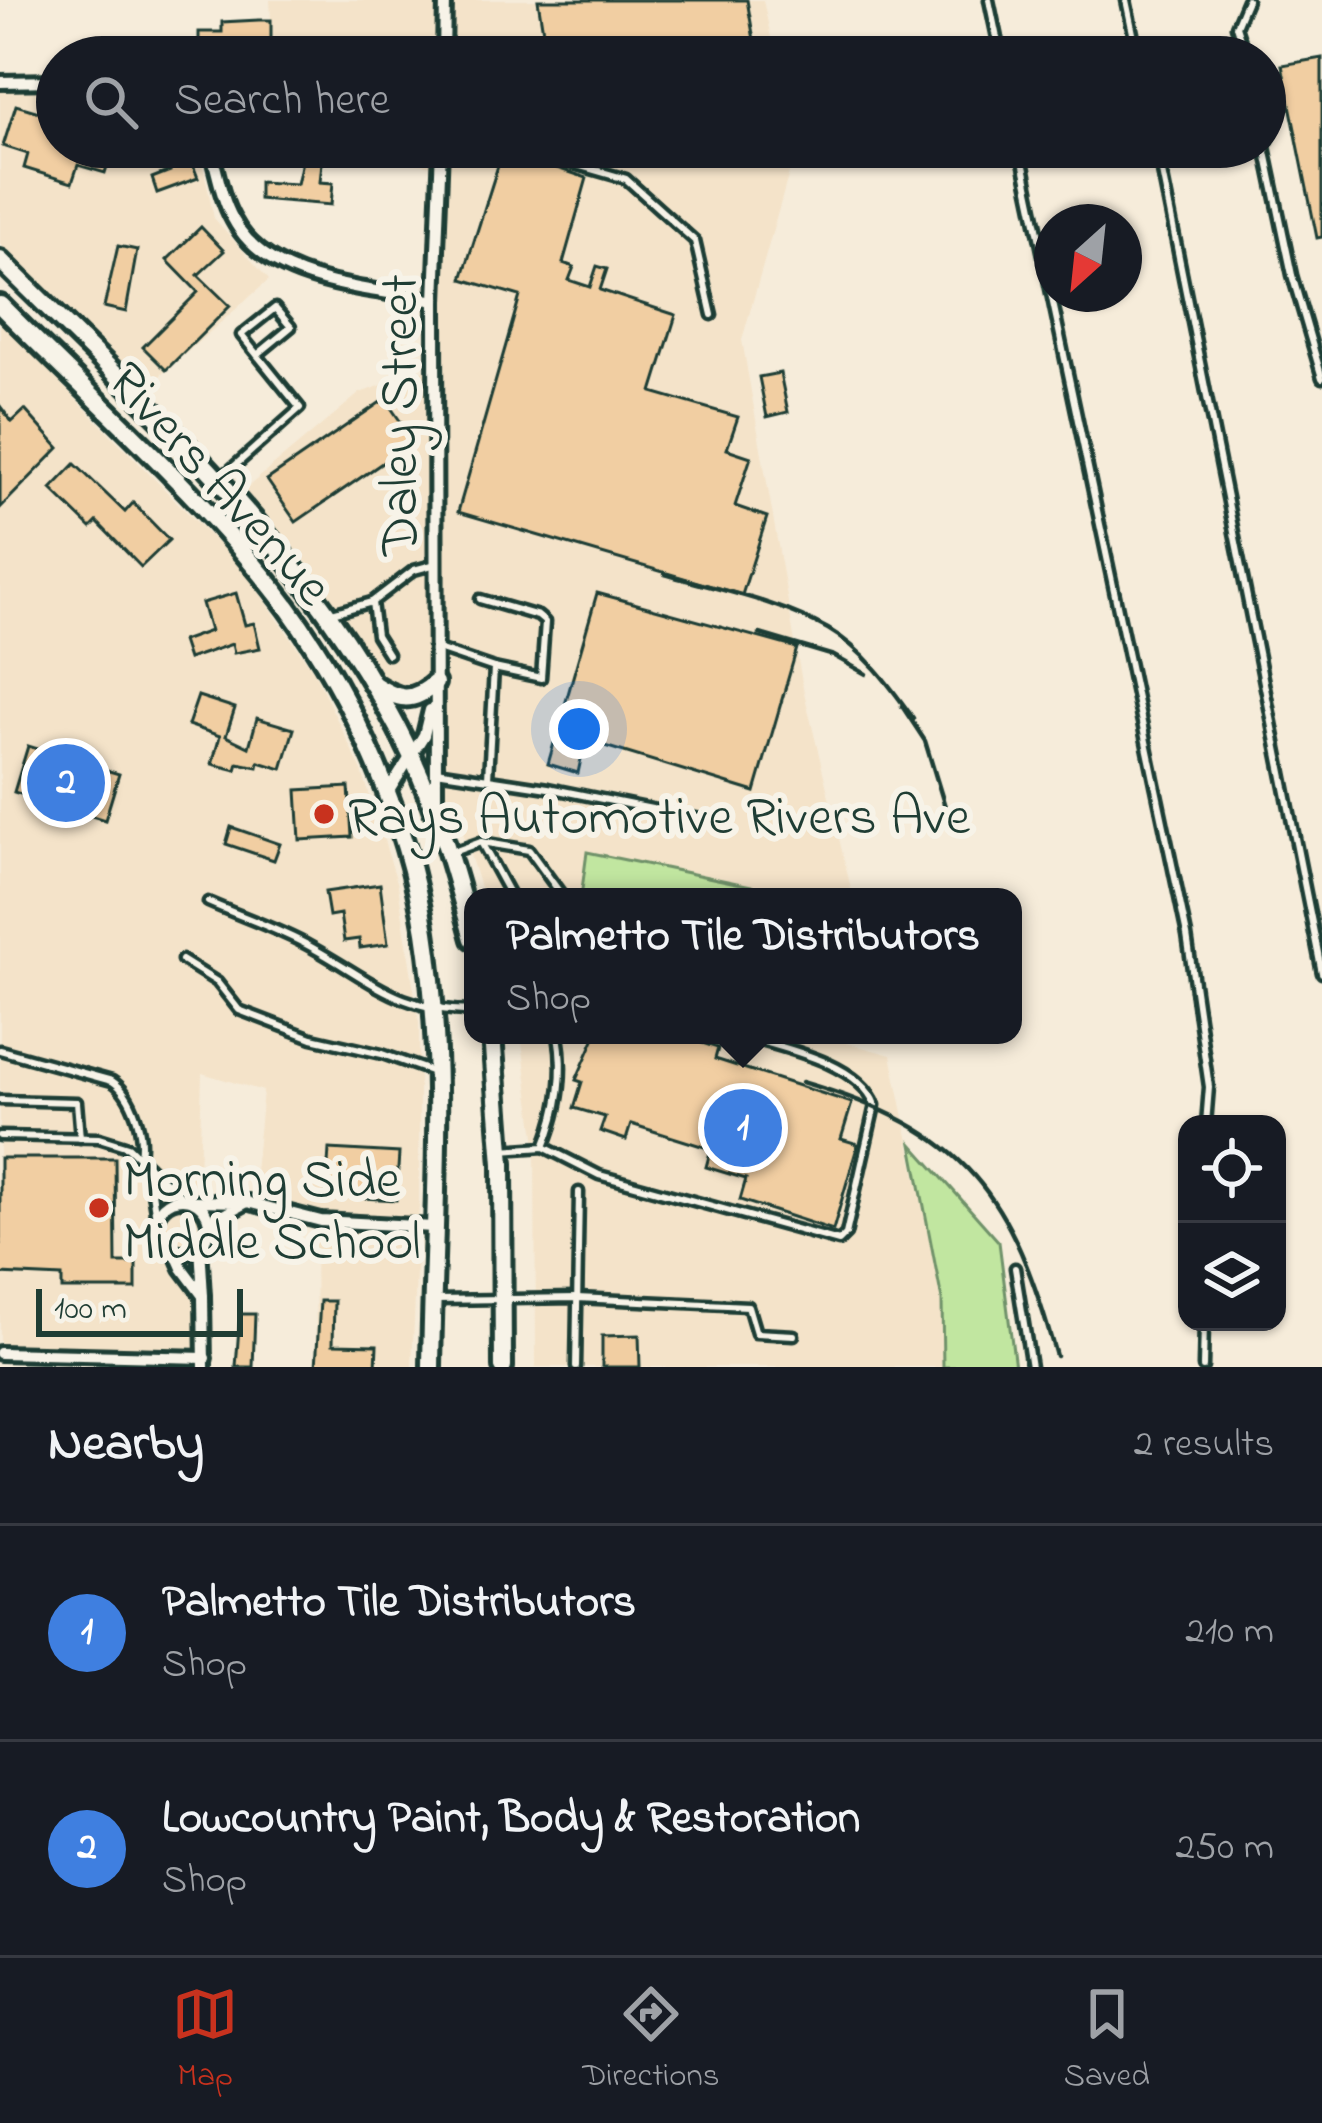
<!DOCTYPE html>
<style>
body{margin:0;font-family:"Indie Flower",sans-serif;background:#20242c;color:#f1f3f6}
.controls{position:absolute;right:36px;bottom:36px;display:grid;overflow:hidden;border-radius:24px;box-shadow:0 3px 9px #0004}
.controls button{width:108px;height:108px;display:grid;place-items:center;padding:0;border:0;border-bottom:3px solid #363941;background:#171b24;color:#f1f3f6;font:60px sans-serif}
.compass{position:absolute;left:1034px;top:204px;width:108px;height:108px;border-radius:50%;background:#171b24;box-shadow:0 3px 9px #0004;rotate:207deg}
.scale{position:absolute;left:36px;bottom:30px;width:207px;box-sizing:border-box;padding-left:12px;border:6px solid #1f3d34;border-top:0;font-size:33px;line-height:42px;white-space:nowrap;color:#1f3d34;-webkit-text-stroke:9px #f7f3e8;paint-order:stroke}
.you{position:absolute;left:579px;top:729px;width:42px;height:42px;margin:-30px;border:9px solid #fff;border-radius:50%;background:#1a73e8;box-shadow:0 0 0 18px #1a73e833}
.badge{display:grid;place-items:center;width:78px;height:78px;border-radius:50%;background:#c8321e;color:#fff;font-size:39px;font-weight:700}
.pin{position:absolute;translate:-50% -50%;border:6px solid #fff;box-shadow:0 3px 12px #0006}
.popup{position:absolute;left:464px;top:888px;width:558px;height:156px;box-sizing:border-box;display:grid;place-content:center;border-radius:24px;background:#171b24;filter:drop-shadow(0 3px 9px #0005);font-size:39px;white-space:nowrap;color:#9ea1a6}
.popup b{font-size:45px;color:#f1f3f6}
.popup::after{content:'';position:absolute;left:50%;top:100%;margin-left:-24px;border:24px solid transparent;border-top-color:#171b24}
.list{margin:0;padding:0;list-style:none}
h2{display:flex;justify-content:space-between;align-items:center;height:156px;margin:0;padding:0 48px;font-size:51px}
h2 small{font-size:39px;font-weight:400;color:#9ea1a6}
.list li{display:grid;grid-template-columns:78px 1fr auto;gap:36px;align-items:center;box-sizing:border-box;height:216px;padding:0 48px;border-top:3px solid #363941}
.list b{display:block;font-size:45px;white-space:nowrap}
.list p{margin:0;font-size:39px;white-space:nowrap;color:#9ea1a6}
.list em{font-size:39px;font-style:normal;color:#9ea1a6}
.icon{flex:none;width:66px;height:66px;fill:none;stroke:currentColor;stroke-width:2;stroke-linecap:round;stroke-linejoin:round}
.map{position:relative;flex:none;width:1322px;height:1367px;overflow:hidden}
.search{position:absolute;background:#171b24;box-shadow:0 3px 9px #0004;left:36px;right:36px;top:36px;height:132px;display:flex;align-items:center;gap:30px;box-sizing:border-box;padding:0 42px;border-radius:66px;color:#9ea1a6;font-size:45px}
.sheet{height:588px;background:#171b24}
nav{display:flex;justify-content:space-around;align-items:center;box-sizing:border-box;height:168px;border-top:3px solid #363941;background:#171b24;font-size:33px;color:#9ea1a6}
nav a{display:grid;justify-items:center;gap:6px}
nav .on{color:#c8321e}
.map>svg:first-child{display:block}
.built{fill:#f4e3c9}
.green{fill:#c1e6a0;stroke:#70926a;stroke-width:3}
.building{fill:#f1cea2;stroke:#1f3d34;stroke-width:3}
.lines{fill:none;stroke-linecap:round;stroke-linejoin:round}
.service-casing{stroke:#1f3d34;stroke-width:15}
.minor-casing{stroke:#1f3d34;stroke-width:20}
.primary-casing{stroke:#1f3d34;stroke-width:26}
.service{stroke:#f7f3e8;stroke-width:6}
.minor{stroke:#f7f3e8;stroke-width:10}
.primary{stroke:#f7f3e8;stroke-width:16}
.rail{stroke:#1f3d34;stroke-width:4.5}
.poi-dot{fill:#c8321e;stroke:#f7f3e8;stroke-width:4.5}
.labels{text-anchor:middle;stroke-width:12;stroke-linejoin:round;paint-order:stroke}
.street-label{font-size:54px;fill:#1f3d34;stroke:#f7f3e8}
.poi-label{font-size:54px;fill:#1f3d34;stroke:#f7f3e8;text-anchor:start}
</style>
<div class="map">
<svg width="1322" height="1367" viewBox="0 0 1322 1367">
<rect width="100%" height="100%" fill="#f6ecda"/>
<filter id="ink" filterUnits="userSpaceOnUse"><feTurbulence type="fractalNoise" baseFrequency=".00833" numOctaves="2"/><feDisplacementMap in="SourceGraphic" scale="24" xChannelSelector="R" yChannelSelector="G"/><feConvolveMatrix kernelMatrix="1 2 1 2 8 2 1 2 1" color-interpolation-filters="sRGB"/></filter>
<g filter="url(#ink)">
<g class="built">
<polygon points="270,0 763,0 775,57 273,57"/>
<polygon points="57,71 57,147 199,147 214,218 269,280 145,389 0,244 0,73"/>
<polygon points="323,147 793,147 794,155 742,340 803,688 853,897 804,897 588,852 581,897 483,897 461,826 437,820 435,668 408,688 390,686 305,560 244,490 360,393 438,365 442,167 324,152"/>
<polygon points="0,322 243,569 313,670 362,771 398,885 419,1023 419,1203 412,1367 316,1367 315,1220 252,1202 263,1091 202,1073 194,1348 0,1348"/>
<polygon points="521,1035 818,1035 891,1055 942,1300 943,1367 536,1367 535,1136"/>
</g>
<g class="green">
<polygon points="587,852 804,897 581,897"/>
<polygon points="912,1144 999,1242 1015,1367 943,1367 942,1300"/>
</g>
<g class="building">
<polygon points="538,0 747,0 757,57 547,57"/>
<polygon points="259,20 271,20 271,50 199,49 199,32 222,32 222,22"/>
<polygon points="1322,58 1322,237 1317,238 1282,65"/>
<polygon points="42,101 57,106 57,147 113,147 105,173 78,165 72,183 24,168 28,154 3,146 16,105 39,112"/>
<polygon points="163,147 186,147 198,178 157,193 152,178 170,171"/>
<polygon points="503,150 587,178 563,263 574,267 569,280 590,287 597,266 607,269 600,290 676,315 652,392 738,417 727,449 751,457 735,506 767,517 742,595 458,512 520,296 462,279"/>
<polygon points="302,161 322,162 320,182 333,183 331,205 259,199 259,182 297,184"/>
<polygon points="201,227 224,251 198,275 230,306 166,370 143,347 198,292 167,260"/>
<polygon points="118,246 137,250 126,312 104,307"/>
<polygon points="780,373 788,412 767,417 759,377"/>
<polygon points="385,399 414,441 296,522 267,480"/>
<polygon points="0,406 12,422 25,410 59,448 0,508"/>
<polygon points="75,464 125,512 133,503 169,540 141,567 97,522 91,528 51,489"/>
<polygon points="236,593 245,625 254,623 260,648 234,653 232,644 188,659 182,641 210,631 202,603"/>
<polygon points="597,593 797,648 755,792 585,740 578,773 548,764"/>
<polygon points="198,696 235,708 226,736 249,747 257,718 294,729 282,769 259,762 258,767 238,763 236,770 212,764 220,736 188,725"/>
<polygon points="28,746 119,774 105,820 14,792"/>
<polygon points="349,787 352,837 300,840 297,790"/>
<polygon points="231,827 280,844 274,860 226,844"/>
<polygon points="380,884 388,944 360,948 359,939 344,941 340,914 329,916 325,892"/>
<polygon points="596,1035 677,1035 718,1048 715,1059 852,1103 841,1139 858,1144 833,1230 740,1200 746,1179 706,1167 711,1149 631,1124 626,1140 600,1131 605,1117 574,1108 582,1082 576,1080"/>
<polygon points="329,1149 399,1153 396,1200 326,1196"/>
<polygon points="0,1158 115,1158 116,1263 136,1263 136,1289 62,1289 62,1277 0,1274"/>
<polygon points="320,1301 334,1301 333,1344 377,1345 376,1367 316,1367"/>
<polygon points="240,1314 255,1314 253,1367 236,1367"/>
<polygon points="639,1335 640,1367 602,1367 602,1336"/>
</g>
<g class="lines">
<defs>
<g id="service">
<polyline points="989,0 1001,57"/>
<polyline points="1126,0 1138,57"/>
<polyline points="1246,57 1236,26 1247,0"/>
<polyline points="1265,113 1272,133 1265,146"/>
<polyline points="515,147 626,179 695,241 712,315"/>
<polyline points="1020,147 1187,935 1209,1087 1206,1124"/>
<polyline points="1157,147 1322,973"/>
<polyline points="1265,147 1292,275 1322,378"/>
<polyline points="221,478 300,408 241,335 275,308 291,327 257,355"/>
<polyline points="480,599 538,616 545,622 541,678 494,668"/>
<polyline points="372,602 376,635 388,654"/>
<polyline points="332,613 372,602 414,570 436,564"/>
<polyline points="438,649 494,668 488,778"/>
<polyline points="436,771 548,788 726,824"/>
<polyline points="481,842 529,850 561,894 557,897"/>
<polyline points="453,852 481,842 511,897"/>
<path d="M 208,902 C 242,917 279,929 311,947 C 373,981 398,1011 473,1011"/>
<polyline points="182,960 217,982 239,1010 312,1038 382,1054 433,1072"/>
<path d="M 0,1050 L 112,1081 C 132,1094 146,1135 139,1159"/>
<polyline points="0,1100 77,1102 80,1138"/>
<polyline points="0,1136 99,1138 128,1147 148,1166"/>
<path d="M 544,1147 L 599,1175 L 839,1241 L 846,1234 L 875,1105 C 859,1062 779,1047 739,1035"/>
<path d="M 501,1150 L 544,1147 C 559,1111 565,1074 558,1035"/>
<polyline points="156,1218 148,1166 185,1199"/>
<polyline points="1015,1268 1031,1367"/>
<polyline points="436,1300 577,1298 748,1306 756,1333 794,1335"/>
<polyline points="576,1367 579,1192"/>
<polyline points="1203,1367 1204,1322"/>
</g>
<g id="minor">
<polyline points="444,57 445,0"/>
<polyline points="0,82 57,81"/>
<path d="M 210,147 C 217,170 221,198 233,219 C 268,286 368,287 435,301"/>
<polyline points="387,794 424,735 430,710"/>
<polyline points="436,804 435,301 441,147"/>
<circle cx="182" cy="1226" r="27"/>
<polyline points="194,1201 247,1202 209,1223"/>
<polyline points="247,1202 321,1221 434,1227"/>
<polyline points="175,1252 182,1268 203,1296 200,1246"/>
<polyline points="203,1296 204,1367"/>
<polyline points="0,1353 205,1358"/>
</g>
<g id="primary">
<path d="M 0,260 C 152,411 319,559 412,757 C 439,815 456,877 473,939"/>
<path d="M 0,305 C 96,402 207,499 288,608 C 355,700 407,819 425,932 C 447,1075 433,1223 431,1367"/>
<path d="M 373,684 C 398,700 412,704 435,683"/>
<polyline points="492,1035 502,1164 503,1367"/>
</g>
</defs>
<use href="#service" class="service-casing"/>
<use href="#minor" class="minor-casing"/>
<use href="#primary" class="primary-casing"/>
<use href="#service" class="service"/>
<use href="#minor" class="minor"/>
<use href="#primary" class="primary"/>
<g class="rail">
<path d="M 665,574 C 718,590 779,601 828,629 C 864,650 889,684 913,718"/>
<polyline points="760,634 834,656 866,674"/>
<polyline points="902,706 925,741 950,823"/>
<path d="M 802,1082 C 968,1130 1011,1194 1056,1356"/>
</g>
</g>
</g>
<g class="poi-dot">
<circle cx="324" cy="814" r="12"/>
<circle cx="99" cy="1208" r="12"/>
</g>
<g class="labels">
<g class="street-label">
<text transform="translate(397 415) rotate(-90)" y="19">Daley Street</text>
<text transform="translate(222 482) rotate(48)" y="19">Rivers Avenue</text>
</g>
<g class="poi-label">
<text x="348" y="833">Rays Automotive Rivers Ave</text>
<text x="123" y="1196">Morning Side<tspan x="123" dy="62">Middle School</tspan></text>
</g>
</g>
</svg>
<div class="controls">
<button><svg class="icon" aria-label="locate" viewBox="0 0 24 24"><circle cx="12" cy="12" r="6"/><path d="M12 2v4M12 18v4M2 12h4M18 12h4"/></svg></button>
<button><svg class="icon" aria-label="layers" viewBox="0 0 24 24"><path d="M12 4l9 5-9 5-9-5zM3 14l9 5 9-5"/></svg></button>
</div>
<svg class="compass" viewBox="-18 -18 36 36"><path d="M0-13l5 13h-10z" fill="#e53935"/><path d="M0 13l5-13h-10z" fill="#9ea1a6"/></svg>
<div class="scale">100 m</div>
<div class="you"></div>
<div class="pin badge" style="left:743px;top:1128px;background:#3f7fe0">1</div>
<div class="popup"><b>Palmetto Tile Distributors</b>Shop</div>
<div class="pin badge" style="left:66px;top:783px;background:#3f7fe0">2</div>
<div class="search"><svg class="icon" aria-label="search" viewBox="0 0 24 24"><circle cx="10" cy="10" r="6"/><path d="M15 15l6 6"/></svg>Search here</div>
</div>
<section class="sheet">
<h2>Nearby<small>2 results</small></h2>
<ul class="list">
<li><span class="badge" style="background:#3f7fe0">1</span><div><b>Palmetto Tile Distributors</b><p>Shop</p></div><em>210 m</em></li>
<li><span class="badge" style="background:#3f7fe0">2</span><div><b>Lowcountry Paint, Body &amp; Restoration</b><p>Shop</p></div><em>250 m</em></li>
</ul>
</section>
<nav>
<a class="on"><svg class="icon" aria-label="map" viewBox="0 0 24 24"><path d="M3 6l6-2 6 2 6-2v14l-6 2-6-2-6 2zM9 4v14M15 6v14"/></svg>Map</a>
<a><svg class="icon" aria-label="directions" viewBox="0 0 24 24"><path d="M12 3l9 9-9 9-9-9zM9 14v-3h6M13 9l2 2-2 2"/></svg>Directions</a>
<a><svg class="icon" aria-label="saved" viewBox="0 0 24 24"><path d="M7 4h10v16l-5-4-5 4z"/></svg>Saved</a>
</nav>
